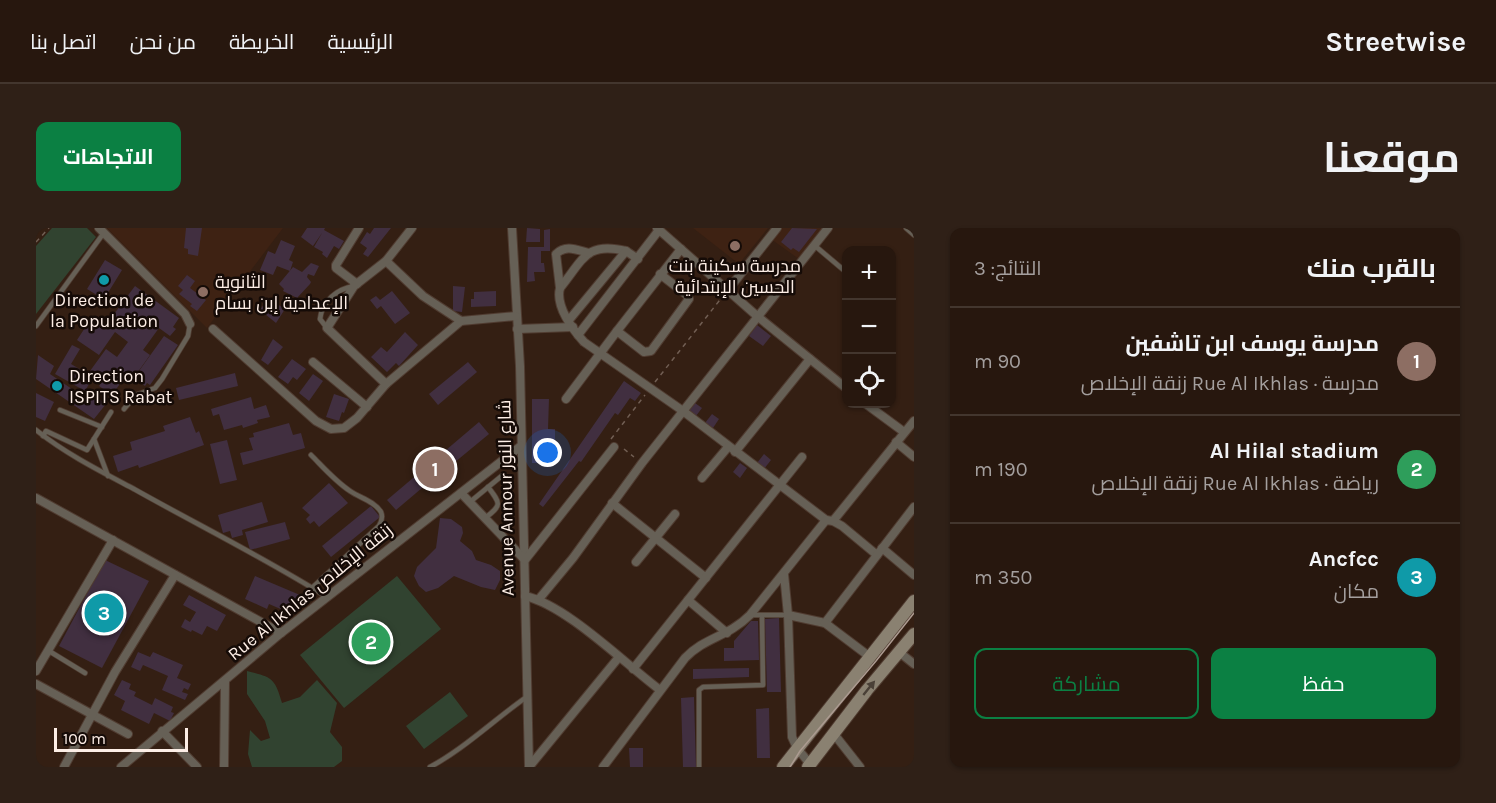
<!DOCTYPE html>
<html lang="ar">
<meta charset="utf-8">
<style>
body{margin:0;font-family:Karla,Cairo,sans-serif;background:#2f2017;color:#f1f3f6;direction:rtl}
.controls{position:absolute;right:18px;top:18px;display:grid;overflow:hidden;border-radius:12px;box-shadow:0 2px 4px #0004}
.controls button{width:54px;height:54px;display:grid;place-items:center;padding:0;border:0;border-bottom:2px solid #43362e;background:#27170e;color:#f1f3f6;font:30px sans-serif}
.scale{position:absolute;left:18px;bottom:15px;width:134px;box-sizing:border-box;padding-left:6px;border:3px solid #fdeee6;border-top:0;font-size:16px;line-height:21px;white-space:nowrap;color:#fdeee6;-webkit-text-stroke:4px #150b07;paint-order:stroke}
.you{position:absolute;left:512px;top:225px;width:21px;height:21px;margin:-15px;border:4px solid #fff;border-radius:50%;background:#1a73e8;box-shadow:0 0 0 9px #1a73e833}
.badge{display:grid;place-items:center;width:39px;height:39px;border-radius:50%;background:#0b8043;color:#fff;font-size:20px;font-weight:700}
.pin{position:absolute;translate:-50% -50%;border:3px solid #fff;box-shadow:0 2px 6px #0006}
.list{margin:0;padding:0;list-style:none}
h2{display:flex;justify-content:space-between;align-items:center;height:78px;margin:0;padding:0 24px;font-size:26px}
h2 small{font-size:20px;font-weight:400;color:#a49f9e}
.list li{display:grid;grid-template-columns:39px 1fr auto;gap:18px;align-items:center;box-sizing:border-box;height:108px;padding:0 24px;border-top:2px solid #43362e}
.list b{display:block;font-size:22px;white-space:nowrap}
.list p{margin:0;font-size:20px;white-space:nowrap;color:#a49f9e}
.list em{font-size:20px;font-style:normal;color:#a49f9e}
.actions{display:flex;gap:12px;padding:18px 24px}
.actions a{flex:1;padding:14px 0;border:2px solid #0b8043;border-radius:12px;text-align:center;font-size:21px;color:#0b8043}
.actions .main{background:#0b8043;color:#fff}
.icon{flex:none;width:33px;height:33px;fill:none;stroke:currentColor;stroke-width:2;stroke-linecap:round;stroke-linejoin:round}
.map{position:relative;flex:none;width:878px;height:539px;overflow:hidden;direction:ltr;border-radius:12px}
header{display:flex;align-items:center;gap:36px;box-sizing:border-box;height:84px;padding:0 30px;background:#27170e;border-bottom:2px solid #43362e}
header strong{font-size:28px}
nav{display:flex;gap:33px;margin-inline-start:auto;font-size:21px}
.intro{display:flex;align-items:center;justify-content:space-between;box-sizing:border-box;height:144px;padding:0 36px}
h1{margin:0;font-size:42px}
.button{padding:15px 27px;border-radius:12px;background:#0b8043;color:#fff;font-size:21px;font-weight:700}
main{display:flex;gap:36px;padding:0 36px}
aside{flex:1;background:#27170e;border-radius:12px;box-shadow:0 2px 4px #0004}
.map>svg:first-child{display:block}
.built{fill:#3e2213}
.green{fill:#314330}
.building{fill:#412f40}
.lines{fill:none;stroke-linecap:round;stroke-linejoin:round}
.lane-casing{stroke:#503c31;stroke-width:6}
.street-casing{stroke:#503c31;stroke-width:10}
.secondary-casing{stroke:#503c31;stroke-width:14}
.path{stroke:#715e53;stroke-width:1.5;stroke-dasharray:4.5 4.5;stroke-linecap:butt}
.lane{stroke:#666056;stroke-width:4.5}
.street{stroke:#666056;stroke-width:8}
.secondary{stroke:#8a8171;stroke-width:12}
.tram{stroke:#ab9a90;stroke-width:1.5}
.oneway{fill:#4a4037}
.education-dot{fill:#8d6e63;stroke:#150b07;stroke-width:2}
.culture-dot{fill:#0f9aa8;stroke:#150b07;stroke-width:2}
.labels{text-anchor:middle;stroke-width:5;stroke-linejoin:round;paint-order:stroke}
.poi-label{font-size:18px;fill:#fdeee6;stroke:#150b07}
.street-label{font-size:18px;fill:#fdeee6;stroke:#150b07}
</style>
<header>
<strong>Streetwise</strong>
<nav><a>الرئيسية</a><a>الخريطة</a><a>من نحن</a><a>اتصل بنا</a></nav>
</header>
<div class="intro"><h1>موقعنا</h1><a class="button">الاتجاهات</a></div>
<main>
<aside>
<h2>بالقرب منك<small>النتائج: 3</small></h2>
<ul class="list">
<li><span class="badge" style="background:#8d6e63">1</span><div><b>مدرسة يوسف ابن تاشفين</b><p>مدرسة · Rue Al Ikhlas زنقة الإخلاص</p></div><em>90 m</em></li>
<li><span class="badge" style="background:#2e9e5b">2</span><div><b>Al Hilal stadium</b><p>رياضة · Rue Al Ikhlas زنقة الإخلاص</p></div><em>190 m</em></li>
<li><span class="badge" style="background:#0f9aa8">3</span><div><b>Ancfcc</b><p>مكان</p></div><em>350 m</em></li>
</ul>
<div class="actions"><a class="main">حفظ</a><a>مشاركة</a></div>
</aside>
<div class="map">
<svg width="878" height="539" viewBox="0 0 878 539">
<rect width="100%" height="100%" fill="#341f13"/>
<g class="built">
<polygon points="71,0 247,0 171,100"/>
<polygon points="657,0 732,0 703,36"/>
<polygon points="744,0 788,0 763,31 735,11"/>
</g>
<g class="green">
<polygon points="16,0 51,0 60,9 0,86 0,18"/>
<polygon points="361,348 405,401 308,480 264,427"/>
<path d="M 211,443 C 236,449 239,450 246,475 L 264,469 L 281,452 L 301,475 L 294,504 L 306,519 L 306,533 L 298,539 L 216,539 L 212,526 L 214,502 L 225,513 L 234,510 L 229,493 L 211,466 Z"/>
<polygon points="414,464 432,488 388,521 370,498"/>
</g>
<g class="building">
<polygon points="150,0 166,0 162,28 152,26 152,21 148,20"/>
<polygon points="271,0 289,0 288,2 308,13 303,21 298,18 291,30 286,26 287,24 278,19 286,5 277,18 265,9"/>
<polygon points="338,0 355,0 332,29 327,26 331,20 324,15 331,4 334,6"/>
<polygon points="491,0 504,1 504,14 490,14"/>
<polygon points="756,0 781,1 763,24 757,20 755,22 745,14"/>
<polygon points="514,1 514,23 505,23 505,35 508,35 509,44 498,44 499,53 491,54 492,19 508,19 508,2"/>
<polygon points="245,12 259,18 253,32 257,34 254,43 241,38 237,47 224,42 232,23 239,26"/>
<polygon points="69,32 86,42 70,68 73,70 70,75 63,71 64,69 51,61"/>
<polygon points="275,35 283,38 278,48 272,46 271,49 275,54 274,56 261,70 247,63 248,61 243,56 257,39 266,44"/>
<polygon points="151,47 159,53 154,60 170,72 161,83 154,78 156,76 143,66 147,62 142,58"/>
<polygon points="99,58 143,90 137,99 140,101 134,108 123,100 107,122 114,127 99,148 93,143 76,167 63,158 67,152 54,143 70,121 81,129 92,114 79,104 63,127 41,112 56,89 71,100 80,88 78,86"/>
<polygon points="417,58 429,59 426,84 417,83"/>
<polygon points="356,63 374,85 359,96 345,78 341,81 334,72 340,68 344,72"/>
<polygon points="460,63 460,78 435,79 435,71 438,71 438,64"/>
<polygon points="232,70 249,81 240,95 224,82"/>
<polygon points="721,97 735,108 727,118 713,108"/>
<polygon points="369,104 382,117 363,138 360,135 351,144 335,129 345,119 351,124"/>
<polygon points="128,108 142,117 114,157 111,155 109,158 98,150"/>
<polygon points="237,111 247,119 232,137 225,132"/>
<polygon points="36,117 44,121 35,136 57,149 49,163 19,146"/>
<polygon points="2,127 18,138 14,146 49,170 55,165 70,176 58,191 0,151"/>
<polygon points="256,131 270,141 261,152 257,149 252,156 242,149"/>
<polygon points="432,134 441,144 402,177 393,166"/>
<polygon points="199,145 202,158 143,172 140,160"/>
<polygon points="277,146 287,153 273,173 263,165"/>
<polygon points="588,153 605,165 599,173 594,170 582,187 579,185 545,234 543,233 507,279 503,276"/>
<polygon points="0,165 18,174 9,193 0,189"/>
<polygon points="298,166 313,171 308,185 306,184 303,193 290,189"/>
<polygon points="215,169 218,181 230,177 234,189 221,192 222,195 207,200 206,197 188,202 183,186 177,188 175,181"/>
<polygon points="496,171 513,171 512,201 519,201 519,235 496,235"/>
<polygon points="659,175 666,180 660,188 653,183"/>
<polygon points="676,186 683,191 677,200 669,195"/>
<polygon points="154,189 160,205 163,203 168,217 103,240 102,237 82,244 77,228 96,222 94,214 129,203 127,198"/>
<polygon points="443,194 453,206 413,239 403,228"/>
<polygon points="253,195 257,207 265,205 269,220 207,237 204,225 217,222 213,210 218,209 217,205"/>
<polygon points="191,212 201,252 184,256 174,216"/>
<polygon points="728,226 735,232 728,241 721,235"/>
<polygon points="704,235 711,240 704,250 697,244"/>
<polygon points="390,239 399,249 360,282 351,272"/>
<polygon points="293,255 312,275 283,299 278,293 274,296 270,291 274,287 266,280"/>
<polygon points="226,274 232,294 206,302 207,307 196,310 194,303 187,305 182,287"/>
<polygon points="335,278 344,289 295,329 286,318"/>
<polygon points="404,290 415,291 426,299 427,305 424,313 436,323 440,332 455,337 464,343 464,352 459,362 445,359 418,348 402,360 390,364 383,358 378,348 381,339 400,320"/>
<polygon points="249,294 254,311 214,322 209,304"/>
<polygon points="69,332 113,353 66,440 23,418"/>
<polygon points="219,348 264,367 256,386 233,376 231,381 209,371"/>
<polygon points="153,367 190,387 181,403 171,398 166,407 156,402 155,404 145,399 149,391 154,394 160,384 147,377"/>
<polygon points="743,390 745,464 731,464 729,391"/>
<polygon points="715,393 722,393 723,432 688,433 688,420 698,420 698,413"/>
<polygon points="102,424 114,429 117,424 147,437 141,450 155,456 152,462 148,460 146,464 152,466 149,472 126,462 132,448 107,437 104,443 95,439"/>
<polygon points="713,440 713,449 657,451 657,441"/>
<polygon points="86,452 95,456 93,461 100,464 98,468 116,477 119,470 137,479 135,484 138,485 134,493 118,485 113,496 85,482 89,473 78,467"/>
<polygon points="658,469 660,539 647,539 645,470"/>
<polygon points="733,480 734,530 721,530 720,481"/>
<polygon points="593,520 607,520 607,539 594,539"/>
</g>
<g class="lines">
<defs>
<g id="lane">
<polyline points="870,0 878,7"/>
<polyline points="778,17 810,44"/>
<polyline points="0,98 67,6"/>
<path d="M 291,100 L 284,91 C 286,73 301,61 318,58"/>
<polyline points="88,181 100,167 119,160 126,151 152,108 154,96"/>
<polyline points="24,182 66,199"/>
<path d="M 0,202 C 30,226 64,243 98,261 C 162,297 229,330 291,369"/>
<polyline points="7,208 10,203 51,222 75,184"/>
<polyline points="58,211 72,248"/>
<path d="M 275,227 C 287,239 299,253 314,263 C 324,270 338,273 345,284 C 347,289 346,293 343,298 L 276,360"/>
<polyline points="434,274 468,246"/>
<path d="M 449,290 C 466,277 465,276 452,259"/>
<polyline points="714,387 752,387"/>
<polyline points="13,423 49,445"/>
<path d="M 394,539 C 428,521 460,490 492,468"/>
<polyline points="663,539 663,462 667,459 727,457 726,388"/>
</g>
<g id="street">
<polyline points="63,0 149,86 154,96"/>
<polyline points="476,0 484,138 493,539"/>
<polyline points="621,0 721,88 810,160"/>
<path d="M 590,23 C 550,13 547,32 524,60 C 519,78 537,102 548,114 L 647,183 L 790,292"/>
<polyline points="350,33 387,68 425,93 480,88"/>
<polyline points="624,46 651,67 653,71 615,123 608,124 581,103 645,21"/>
<polyline points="321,56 300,40 300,37 323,0"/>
<path d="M 524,60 L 520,26 C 530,16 541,22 553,25"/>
<polyline points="692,62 741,0"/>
<polyline points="533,92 590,23 602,31"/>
<polyline points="177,101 280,193 295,201 308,200 321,190 350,156 425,93"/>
<polyline points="481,101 537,99"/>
<polyline points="542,107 623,2"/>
<polyline points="277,134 331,179"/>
<polyline points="350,156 291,100 318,58 350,33 376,0"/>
<polyline points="530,171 581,103"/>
<polyline points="830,176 868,204"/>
<polyline points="860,214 878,229"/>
<polyline points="699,224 774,131"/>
<polyline points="666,250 692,219"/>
<polyline points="425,265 489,332 578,219"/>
<polyline points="0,270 245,405"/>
<polyline points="576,275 670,350"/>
<polyline points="797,293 806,298 841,327"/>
<polyline points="846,320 878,347"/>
<polyline points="600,334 639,286"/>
<polyline points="748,346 752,387 756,509 761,520 774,536"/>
<path d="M 489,368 C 530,377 588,435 624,462"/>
<polyline points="503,371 537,330 606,235 792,0"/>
<polyline points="652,372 691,405"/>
<polyline points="752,387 789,395 878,279"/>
<polyline points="789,395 834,429"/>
<polyline points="863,424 878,436"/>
<polyline points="597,441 766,229"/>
<polyline points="0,443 77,312"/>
<polyline points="0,456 92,506"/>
<polyline points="126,503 161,539"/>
<polyline points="798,506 824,539"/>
<polyline points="28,539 79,444 139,347"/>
<polyline points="85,539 245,405 485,218"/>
<polyline points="188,539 189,453"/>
<polyline points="493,539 583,429"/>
<path d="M 567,539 L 649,430 C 669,409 692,409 714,387 L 790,292 L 797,293 L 878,193"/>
</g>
<g id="secondary">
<polyline points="747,539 878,373"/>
<polyline points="772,539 831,462 878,406"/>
</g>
</defs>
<use href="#lane" class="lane-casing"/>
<use href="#street" class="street-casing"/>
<use href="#secondary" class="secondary-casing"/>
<g class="path">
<polyline points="0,14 13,0"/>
<polyline points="619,154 687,68"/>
<polyline points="575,211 609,167"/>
<polyline points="588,221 598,229"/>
</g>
<use href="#lane" class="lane"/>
<use href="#street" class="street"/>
<use href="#secondary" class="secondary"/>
<polyline class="tram" points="754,539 764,523 840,433 878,385"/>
</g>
<defs><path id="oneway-solid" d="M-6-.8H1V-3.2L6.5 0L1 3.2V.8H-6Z" transform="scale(1.5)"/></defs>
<use class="oneway" href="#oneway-solid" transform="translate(833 460) rotate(-51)"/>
<g class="education-dot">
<circle cx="699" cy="18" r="6"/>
<circle cx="167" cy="64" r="6"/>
</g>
<g class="culture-dot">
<circle cx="68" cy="52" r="6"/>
<circle cx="21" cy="158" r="6"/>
</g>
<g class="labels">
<g class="poi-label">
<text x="699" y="44">مدرسة سكينة بنت<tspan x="699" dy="21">الحسين الإبتدائية</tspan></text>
<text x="179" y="60" text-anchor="start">الثانوية<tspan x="179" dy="21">الإعدادية إبن بسام</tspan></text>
<text x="68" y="78">Direction de<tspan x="68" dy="21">la Population</tspan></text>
<text x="33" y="154" text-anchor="start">Direction<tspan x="33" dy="21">ISPITS Rabat</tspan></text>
</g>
<g class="street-label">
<text transform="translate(470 270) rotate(-91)" y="6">Avenue Annour شارع النور</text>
<text transform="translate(274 364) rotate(-39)" y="6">Rue Al Ikhlas زنقة الإخلاص</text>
</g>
</g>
</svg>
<div class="controls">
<button>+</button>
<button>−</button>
<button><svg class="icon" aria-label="locate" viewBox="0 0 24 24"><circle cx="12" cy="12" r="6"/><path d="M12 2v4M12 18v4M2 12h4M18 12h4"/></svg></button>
</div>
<div class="scale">100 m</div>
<div class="you"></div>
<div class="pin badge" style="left:399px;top:241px;background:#8d6e63">1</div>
<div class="pin badge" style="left:335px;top:414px;background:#2e9e5b">2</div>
<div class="pin badge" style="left:68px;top:385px;background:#0f9aa8">3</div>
</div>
</main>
